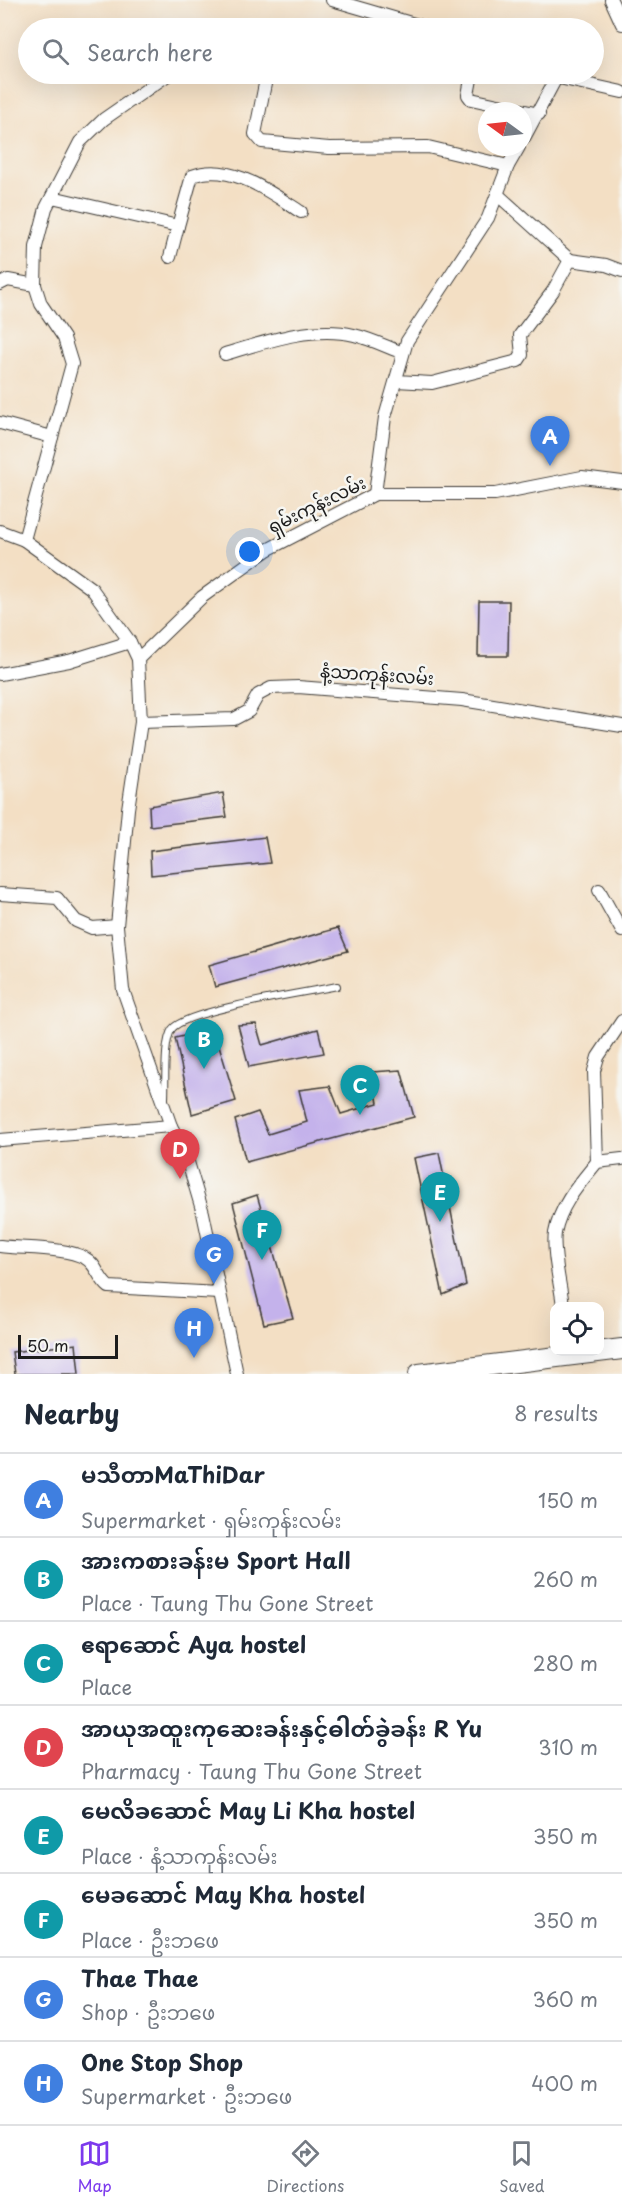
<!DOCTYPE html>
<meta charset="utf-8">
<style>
body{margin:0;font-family:"Playpen Sans","Noto Sans Myanmar",sans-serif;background:#f6f6f7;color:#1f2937}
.controls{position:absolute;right:18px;bottom:18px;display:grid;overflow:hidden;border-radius:12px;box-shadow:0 6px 24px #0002}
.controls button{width:54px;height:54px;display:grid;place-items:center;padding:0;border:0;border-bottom:2px solid #e0e1e3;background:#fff;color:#1f2937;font:30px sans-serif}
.compass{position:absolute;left:478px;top:102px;width:54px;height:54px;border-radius:50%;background:#fff;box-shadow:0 6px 24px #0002;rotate:285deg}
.scale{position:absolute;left:18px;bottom:15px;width:100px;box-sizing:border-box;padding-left:6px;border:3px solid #1c1c1c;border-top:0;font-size:16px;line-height:21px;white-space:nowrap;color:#1c1c1c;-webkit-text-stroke:4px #f6f6f2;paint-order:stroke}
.you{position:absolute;left:250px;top:552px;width:21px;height:21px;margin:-15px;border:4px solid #fff;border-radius:50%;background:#1a73e8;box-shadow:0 0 0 9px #1a73e833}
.badge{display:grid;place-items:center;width:39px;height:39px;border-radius:50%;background:#7c3aed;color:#fff;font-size:20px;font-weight:700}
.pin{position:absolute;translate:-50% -50px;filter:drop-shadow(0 2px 3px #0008)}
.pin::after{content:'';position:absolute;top:32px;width:21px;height:18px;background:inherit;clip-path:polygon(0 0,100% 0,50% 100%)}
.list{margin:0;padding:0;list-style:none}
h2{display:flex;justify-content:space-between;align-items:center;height:78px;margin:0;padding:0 24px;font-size:26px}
h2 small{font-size:20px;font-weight:400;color:#747a83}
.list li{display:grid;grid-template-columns:39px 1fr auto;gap:18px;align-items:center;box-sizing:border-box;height:84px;padding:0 24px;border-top:2px solid #e0e1e3}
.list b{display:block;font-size:22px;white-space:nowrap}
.list p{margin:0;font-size:20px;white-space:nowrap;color:#747a83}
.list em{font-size:20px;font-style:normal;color:#747a83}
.icon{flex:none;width:33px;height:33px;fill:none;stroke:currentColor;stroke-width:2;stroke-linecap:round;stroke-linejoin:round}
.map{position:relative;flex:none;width:622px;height:1374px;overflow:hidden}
.search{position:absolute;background:#fff;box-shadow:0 6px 24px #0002;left:18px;right:18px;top:18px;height:66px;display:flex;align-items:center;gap:15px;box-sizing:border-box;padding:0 21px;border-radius:33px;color:#747a83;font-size:22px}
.sheet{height:750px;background:#fff}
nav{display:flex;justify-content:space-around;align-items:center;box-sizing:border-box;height:84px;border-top:2px solid #e0e1e3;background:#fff;font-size:16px;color:#747a83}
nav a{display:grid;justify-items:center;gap:3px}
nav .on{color:#7c3aed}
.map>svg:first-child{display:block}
.building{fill:#c4b2eb}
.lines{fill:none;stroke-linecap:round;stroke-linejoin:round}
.service-casing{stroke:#3c3935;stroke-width:8}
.minor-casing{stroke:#3c3935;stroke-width:14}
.primary-casing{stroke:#3c3935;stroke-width:22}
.service{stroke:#fff;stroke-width:6}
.minor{stroke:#fff;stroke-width:12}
.primary{stroke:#fff;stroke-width:20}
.labels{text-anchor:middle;stroke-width:5;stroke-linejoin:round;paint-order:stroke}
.street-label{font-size:18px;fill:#1c1c1c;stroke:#f6f6f2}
</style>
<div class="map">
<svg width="622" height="1374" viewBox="0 0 622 1374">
<rect width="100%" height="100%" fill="#f6f6f2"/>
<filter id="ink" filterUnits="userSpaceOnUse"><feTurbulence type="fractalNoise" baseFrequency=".0167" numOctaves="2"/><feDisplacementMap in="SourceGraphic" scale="12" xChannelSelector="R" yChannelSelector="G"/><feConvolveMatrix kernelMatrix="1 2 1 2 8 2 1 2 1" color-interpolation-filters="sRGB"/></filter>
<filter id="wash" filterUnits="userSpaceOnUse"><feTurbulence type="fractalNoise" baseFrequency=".008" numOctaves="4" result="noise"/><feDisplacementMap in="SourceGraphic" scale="24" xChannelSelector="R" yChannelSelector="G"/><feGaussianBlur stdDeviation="1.35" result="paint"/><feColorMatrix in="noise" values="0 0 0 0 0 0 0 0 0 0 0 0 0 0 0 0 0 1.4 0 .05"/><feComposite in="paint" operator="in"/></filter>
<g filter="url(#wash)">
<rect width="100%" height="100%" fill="#f3dfc4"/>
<g id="blocks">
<g class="building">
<polygon points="479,601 509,601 508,656 478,656"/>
<polygon points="223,793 227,817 150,826 149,806"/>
<polygon points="265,837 270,863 151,875 150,851"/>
<polygon points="338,928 348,951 215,987 209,965"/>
<polygon points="256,1024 262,1045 318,1029 324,1053 249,1067 238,1025"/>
<polygon points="214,1029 236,1101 192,1114 175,1038"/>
<polygon points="401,1070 414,1117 246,1162 235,1120 258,1112 268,1134 307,1122 299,1090 330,1086 341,1114 378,1103 372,1072"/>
<polygon points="439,1153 466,1285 443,1295 414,1158"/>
<polygon points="257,1195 293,1318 264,1324 233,1203"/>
<polygon points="76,1344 79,1374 15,1374 12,1352"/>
</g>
</g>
</g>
<g filter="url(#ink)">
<use href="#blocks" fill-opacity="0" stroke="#3c3935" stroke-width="1.5"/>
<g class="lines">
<defs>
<path id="service" d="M 165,1098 C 166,1082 163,1042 172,1029 C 186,1010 308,992 337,986"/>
<g id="minor">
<polyline points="332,0 428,28"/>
<polyline points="611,0 622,24"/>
<polyline points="267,74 255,134 262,142 329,148 428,147 508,166"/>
<polyline points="472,74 468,95 471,99 539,114"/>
<polyline points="523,140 555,80 559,78 622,92"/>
<polyline points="497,194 570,260"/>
<path d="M 52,197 L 178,226 L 192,176 C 230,161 271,193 301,212"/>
<polyline points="170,257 178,226"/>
<polyline points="0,284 8,280 35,285"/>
<path d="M 225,354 C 265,342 312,325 354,335 C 371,339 387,347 403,353"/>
<polyline points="396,381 432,383 518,361 522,355 520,335 553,291 570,260 606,265 622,271"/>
<polyline points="0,423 52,437"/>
<polyline points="375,494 385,417 407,341 488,218 508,166 519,147"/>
<polyline points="0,531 24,540 92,589 130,642 138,659 141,722 128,809 117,926 123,990 171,1126 185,1152 203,1213 237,1374"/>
<polyline points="24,540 72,364 64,338 41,304 35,285 36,247 46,208 80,142 104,119 169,74"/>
<polyline points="138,659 202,597 267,550 375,494 495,494 582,477 622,482"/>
<polyline points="0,674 69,661 130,642"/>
<polyline points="141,722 234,719 249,711 258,695 271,688 298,687 462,700 622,726"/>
<polyline points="599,890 622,931"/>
<polyline points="0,894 57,898 76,921 92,928 117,926"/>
<polyline points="0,1140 171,1126"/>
<polyline points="597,1162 594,1071 598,1057 622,1021"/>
<path d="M 0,1246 C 23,1249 66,1247 85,1258 C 97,1264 98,1279 109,1287 L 219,1293"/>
<path d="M 563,1306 C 561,1286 552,1253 555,1233 C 560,1205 580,1183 597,1162 L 622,1159"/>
</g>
<polyline id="primary" points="419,1374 622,1349"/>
</defs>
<use href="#service" class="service-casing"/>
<use href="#minor" class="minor-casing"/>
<use href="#primary" class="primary-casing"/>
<use href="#service" class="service"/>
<use href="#minor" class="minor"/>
<use href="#primary" class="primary"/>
</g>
</g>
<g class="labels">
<g class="street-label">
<text transform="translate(317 505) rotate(-26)" y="6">ရှမ်းကုန်းလမ်း</text>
<text transform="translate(377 675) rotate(4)" y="6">နံ့သာကုန်းလမ်း</text>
</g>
</g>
</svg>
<div class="controls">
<button><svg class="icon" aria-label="locate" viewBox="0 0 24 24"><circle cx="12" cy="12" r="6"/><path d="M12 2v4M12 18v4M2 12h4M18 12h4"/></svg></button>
</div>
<svg class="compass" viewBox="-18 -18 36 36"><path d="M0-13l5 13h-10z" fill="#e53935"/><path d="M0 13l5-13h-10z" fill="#747a83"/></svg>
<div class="scale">50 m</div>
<div class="you"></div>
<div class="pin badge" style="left:550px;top:466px;background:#3f7fe0">A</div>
<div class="pin badge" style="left:204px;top:1069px;background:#0f9aa8">B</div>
<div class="pin badge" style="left:360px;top:1115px;background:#0f9aa8">C</div>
<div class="pin badge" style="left:180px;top:1179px;background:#e0444e">D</div>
<div class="pin badge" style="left:440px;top:1222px;background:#0f9aa8">E</div>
<div class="pin badge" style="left:262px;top:1260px;background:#0f9aa8">F</div>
<div class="pin badge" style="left:214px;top:1284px;background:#3f7fe0">G</div>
<div class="pin badge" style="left:194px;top:1358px;background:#3f7fe0">H</div>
<div class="search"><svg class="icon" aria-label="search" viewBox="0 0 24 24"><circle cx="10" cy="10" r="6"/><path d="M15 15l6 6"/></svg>Search here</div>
</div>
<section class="sheet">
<h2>Nearby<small>8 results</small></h2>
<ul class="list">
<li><span class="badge" style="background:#3f7fe0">A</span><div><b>မသီတာMaThiDar</b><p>Supermarket · ရှမ်းကုန်းလမ်း</p></div><em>150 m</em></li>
<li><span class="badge" style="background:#0f9aa8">B</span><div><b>အားကစားခန်းမ Sport Hall</b><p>Place · Taung Thu Gone Street</p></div><em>260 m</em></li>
<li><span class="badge" style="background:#0f9aa8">C</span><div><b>ဧရာဆောင် Aya hostel</b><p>Place</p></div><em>280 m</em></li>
<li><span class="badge" style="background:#e0444e">D</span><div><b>အာယုအထူးကုဆေးခန်းနှင့်ဓါတ်ခွဲခန်း R Yu</b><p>Pharmacy · Taung Thu Gone Street</p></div><em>310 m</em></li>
<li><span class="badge" style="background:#0f9aa8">E</span><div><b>မေလိခဆောင် May Li Kha hostel</b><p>Place · နံ့သာကုန်းလမ်း</p></div><em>350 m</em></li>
<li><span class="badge" style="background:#0f9aa8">F</span><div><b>မေခဆောင် May Kha hostel</b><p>Place · ဦးဘဖေ</p></div><em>350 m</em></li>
<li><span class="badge" style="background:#3f7fe0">G</span><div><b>Thae Thae</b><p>Shop · ဦးဘဖေ</p></div><em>360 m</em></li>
<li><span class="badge" style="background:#3f7fe0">H</span><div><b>One Stop Shop</b><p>Supermarket · ဦးဘဖေ</p></div><em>400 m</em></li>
</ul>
</section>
<nav>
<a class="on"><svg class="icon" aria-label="map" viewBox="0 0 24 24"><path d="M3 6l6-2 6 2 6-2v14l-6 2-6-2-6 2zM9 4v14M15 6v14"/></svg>Map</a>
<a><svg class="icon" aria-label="directions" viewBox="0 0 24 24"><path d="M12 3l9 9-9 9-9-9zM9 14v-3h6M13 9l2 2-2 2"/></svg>Directions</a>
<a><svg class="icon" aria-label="saved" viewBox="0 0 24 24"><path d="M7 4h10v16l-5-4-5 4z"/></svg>Saved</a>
</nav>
